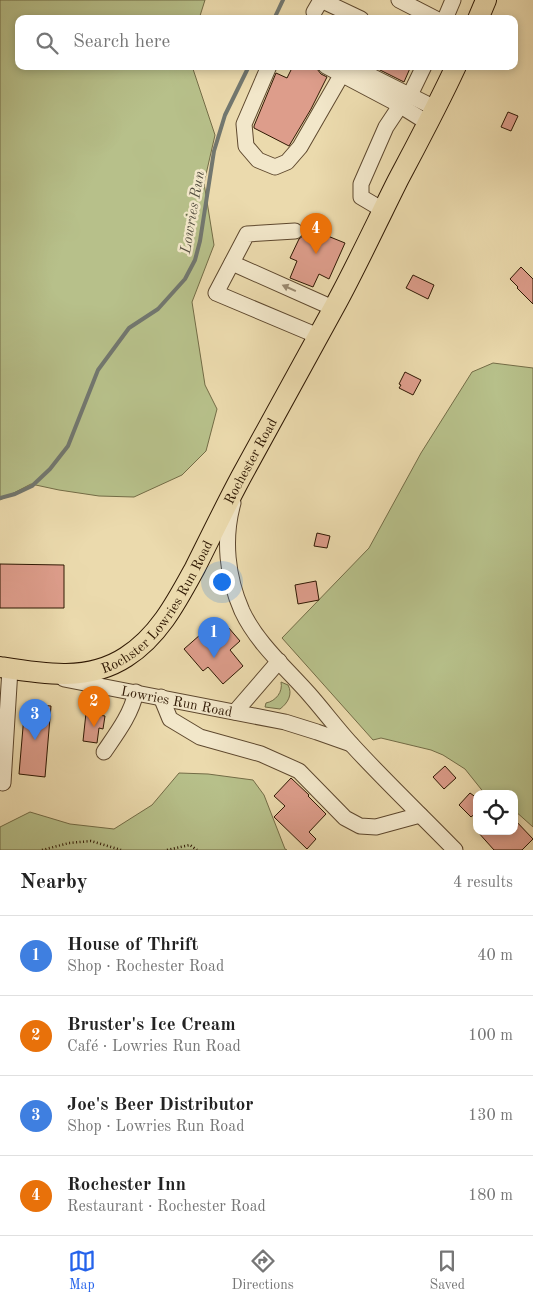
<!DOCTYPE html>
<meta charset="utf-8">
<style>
body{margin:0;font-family:"Old Standard TT",serif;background:#f6f6f6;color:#222}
.controls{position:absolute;right:15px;bottom:15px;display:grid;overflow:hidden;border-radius:10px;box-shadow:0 2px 8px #0003}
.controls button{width:45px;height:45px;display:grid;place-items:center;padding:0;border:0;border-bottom:1px solid #e0e0e0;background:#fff;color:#222;font:25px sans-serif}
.you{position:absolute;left:221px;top:581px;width:18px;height:18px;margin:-12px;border:4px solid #fff;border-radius:50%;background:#1a73e8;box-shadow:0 0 0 8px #1a73e833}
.badge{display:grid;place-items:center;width:32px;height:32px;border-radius:50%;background:#2563eb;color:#fff;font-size:16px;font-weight:700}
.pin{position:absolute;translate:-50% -41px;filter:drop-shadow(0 1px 2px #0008)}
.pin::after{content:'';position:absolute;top:26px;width:18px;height:15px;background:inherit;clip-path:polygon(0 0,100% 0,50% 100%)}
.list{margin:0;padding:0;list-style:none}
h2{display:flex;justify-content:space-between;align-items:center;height:65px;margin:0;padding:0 20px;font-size:21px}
h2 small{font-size:16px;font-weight:400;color:#767676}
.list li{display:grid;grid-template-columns:32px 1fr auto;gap:15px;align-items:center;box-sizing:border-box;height:80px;padding:0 20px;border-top:1px solid #e0e0e0}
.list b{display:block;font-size:19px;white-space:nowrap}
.list p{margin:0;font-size:16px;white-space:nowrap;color:#767676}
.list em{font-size:16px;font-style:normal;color:#767676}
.icon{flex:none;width:28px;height:28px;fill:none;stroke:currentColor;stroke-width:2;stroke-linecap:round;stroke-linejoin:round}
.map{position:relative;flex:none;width:533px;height:850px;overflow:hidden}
.search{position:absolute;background:#fff;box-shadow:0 2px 8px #0003;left:15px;right:15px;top:15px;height:55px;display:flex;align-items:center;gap:12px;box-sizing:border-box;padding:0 18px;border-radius:10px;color:#767676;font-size:19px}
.sheet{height:385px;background:#fff}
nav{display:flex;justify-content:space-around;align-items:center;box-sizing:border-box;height:70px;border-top:1px solid #e0e0e0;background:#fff;font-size:14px;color:#767676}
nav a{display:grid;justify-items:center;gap:2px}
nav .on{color:#2563eb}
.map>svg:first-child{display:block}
.green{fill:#b7c08a;stroke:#736c46}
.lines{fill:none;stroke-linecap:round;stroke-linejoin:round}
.stream{stroke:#72776f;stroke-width:4}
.building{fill:#dd9d8b;stroke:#2f1803}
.minor-casing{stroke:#5e482e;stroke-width:17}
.major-casing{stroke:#2f1803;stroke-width:22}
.path{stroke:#2f1803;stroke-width:2.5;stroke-dasharray:1 2.5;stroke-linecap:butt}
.minor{stroke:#f2e7ca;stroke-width:15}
.major{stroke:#ebdaad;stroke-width:20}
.oneway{fill:#9a8a70}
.labels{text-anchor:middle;stroke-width:5;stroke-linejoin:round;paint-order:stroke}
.street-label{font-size:14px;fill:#2f1803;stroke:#f2e7ca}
.water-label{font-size:15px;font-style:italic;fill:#565042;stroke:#f2e7ca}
</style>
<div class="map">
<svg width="533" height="850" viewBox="0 0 533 850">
<rect width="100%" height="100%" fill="#ebdaad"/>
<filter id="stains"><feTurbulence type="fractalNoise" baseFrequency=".004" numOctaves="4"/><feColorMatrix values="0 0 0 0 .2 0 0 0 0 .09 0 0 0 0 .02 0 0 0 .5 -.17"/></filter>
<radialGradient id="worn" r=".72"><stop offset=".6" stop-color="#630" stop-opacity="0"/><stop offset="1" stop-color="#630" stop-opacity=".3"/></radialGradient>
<g class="green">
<polygon points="0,0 205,0 199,19 19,19 19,66 192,66 215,135 204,183 214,245 192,302 205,385 217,409 206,451 182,475 134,497 99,496 59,490 31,484 0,500"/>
<polygon points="493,363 533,368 533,827 514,810 514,794 485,794 465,769 443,755 431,750 381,738 373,740 282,638 369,548 421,453 472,372"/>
<path d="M 281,682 L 288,685 C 293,694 288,703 280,709 L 265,707 L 266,703 C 276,701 283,692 281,682 Z"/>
<polygon points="179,773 208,774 253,780 264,795 285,849 287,850 0,850 0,827 30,812 70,824 114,829 152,805"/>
</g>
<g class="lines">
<g class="stream">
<polyline points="274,19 283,0"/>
<polyline points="0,498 15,494 32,486 50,469 68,446 98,370 129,328 158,309 185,279 195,260 200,241 214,151 225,115 249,66"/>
</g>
</g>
<g class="building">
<polygon points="293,66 313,66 317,69 321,74 327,77 311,109 289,146 254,128 254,126 276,73 287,78"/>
<polygon points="372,66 411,66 404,82"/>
<polygon points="508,112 518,116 511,131 501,127"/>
<polygon points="303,226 345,243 329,279 319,274 313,287 290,278 297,261 290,258 299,239 304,235 304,231"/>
<polygon points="521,267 533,279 533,304 517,288 518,287 510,279"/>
<polygon points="413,275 434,285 428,299 406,288"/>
<polygon points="405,372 421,380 413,395 399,388 401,385 399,384"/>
<polygon points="317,533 330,536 327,548 314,546"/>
<polygon points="0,564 64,565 64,608 0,608"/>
<polygon points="316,581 319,600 298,604 295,585"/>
<polygon points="209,627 217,636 228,627 240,641 230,650 243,666 223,684 208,667 203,671 184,649"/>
<polygon points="25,704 51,706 45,777 19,774"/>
<polygon points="86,713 105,716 103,729 99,728 97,743 83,741"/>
<polygon points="445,766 456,778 444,789 433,777"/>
<polygon points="291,778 309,795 308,796 326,814 309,832 316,839 307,849 274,817 285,806 274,796"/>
<polygon points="470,793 477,798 477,812 471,817 459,805"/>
<polygon points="514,819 533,839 522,850 494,850 477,831 514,831"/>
</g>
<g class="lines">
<defs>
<g id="minor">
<polyline points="399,0 436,19"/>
<polyline points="314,12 321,0 361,19"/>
<polyline points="445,19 453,0"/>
<polyline points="269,66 244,124 246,146 258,160 275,167 287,162 300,147 342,74"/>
<polyline points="326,66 396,103 428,123"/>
<polyline points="351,66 435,108"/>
<polyline points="410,95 424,66"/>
<polyline points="383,210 361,197 361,184 386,127 400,106"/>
<polyline points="295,231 247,234 216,293 318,336"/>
<polyline points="232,263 333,308"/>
<path d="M 233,503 C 223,539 227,577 242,611 C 257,643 286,668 309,694 C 324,711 338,730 353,746 C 386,782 421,815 455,850"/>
<path id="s1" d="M 64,679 L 285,722 L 317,732 L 351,744"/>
<polyline points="161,697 170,719 200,737 261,754 299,771 345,818 360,826 376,827 420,815"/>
<polyline points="235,712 279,661"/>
<path d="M 104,752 C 117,733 131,715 136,692"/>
<polyline points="3,783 10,669"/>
</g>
<g id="major">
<polyline points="478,19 486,0"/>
<path id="s2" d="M 0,667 C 43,674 88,682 126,657 C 159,636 177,601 195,568 C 210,538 225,507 241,477 C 273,419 305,361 337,302 C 358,263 377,222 397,182 C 417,144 438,105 456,66"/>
</g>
</defs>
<use href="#minor" class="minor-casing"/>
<use href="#major" class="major-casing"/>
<g class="path">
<polyline points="42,850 69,843 91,841 121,850"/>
<polyline points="167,850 190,845 197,850"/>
</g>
<use href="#minor" class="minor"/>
<use href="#major" class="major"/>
</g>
<defs><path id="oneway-solid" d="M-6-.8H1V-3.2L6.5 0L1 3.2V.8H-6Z" transform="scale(1.25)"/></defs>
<use class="oneway" href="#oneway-solid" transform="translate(289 288) rotate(-156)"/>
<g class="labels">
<g class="street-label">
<text dy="5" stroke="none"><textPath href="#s2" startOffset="364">Rochester Road</textPath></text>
<text dy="5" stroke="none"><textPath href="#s2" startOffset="188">Rochster Lowries Run Road</textPath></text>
<text dy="5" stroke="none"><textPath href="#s1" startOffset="115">Lowries Run Road</textPath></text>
</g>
<g class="water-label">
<text transform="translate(192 212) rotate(-80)" y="5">Lowries Run</text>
</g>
</g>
<rect width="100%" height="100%" filter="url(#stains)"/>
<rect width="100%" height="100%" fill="url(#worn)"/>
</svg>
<div class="controls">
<button><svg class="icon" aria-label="locate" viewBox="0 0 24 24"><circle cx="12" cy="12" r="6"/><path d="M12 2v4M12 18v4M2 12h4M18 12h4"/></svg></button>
</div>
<div class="you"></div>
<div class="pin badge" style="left:214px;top:658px;background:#3f7fe0">1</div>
<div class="pin badge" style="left:94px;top:727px;background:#e8710a">2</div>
<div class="pin badge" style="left:35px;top:740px;background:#3f7fe0">3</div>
<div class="pin badge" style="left:316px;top:254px;background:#e8710a">4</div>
<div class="search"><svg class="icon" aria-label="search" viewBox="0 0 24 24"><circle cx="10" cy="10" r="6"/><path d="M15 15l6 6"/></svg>Search here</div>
</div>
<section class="sheet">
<h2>Nearby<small>4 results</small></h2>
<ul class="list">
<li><span class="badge" style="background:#3f7fe0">1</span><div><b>House of Thrift</b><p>Shop · Rochester Road</p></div><em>40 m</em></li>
<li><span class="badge" style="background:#e8710a">2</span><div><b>Bruster's Ice Cream</b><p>Café · Lowries Run Road</p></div><em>100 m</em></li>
<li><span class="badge" style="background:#3f7fe0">3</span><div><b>Joe's Beer Distributor</b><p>Shop · Lowries Run Road</p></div><em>130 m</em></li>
<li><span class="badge" style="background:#e8710a">4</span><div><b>Rochester Inn</b><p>Restaurant · Rochester Road</p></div><em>180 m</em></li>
</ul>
</section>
<nav>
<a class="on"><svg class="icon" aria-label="map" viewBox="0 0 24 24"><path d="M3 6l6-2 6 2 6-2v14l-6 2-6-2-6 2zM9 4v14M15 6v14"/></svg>Map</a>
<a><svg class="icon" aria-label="directions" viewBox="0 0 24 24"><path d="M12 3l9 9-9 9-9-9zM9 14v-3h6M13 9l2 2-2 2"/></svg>Directions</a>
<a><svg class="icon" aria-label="saved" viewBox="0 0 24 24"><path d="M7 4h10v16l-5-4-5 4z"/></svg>Saved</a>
</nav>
